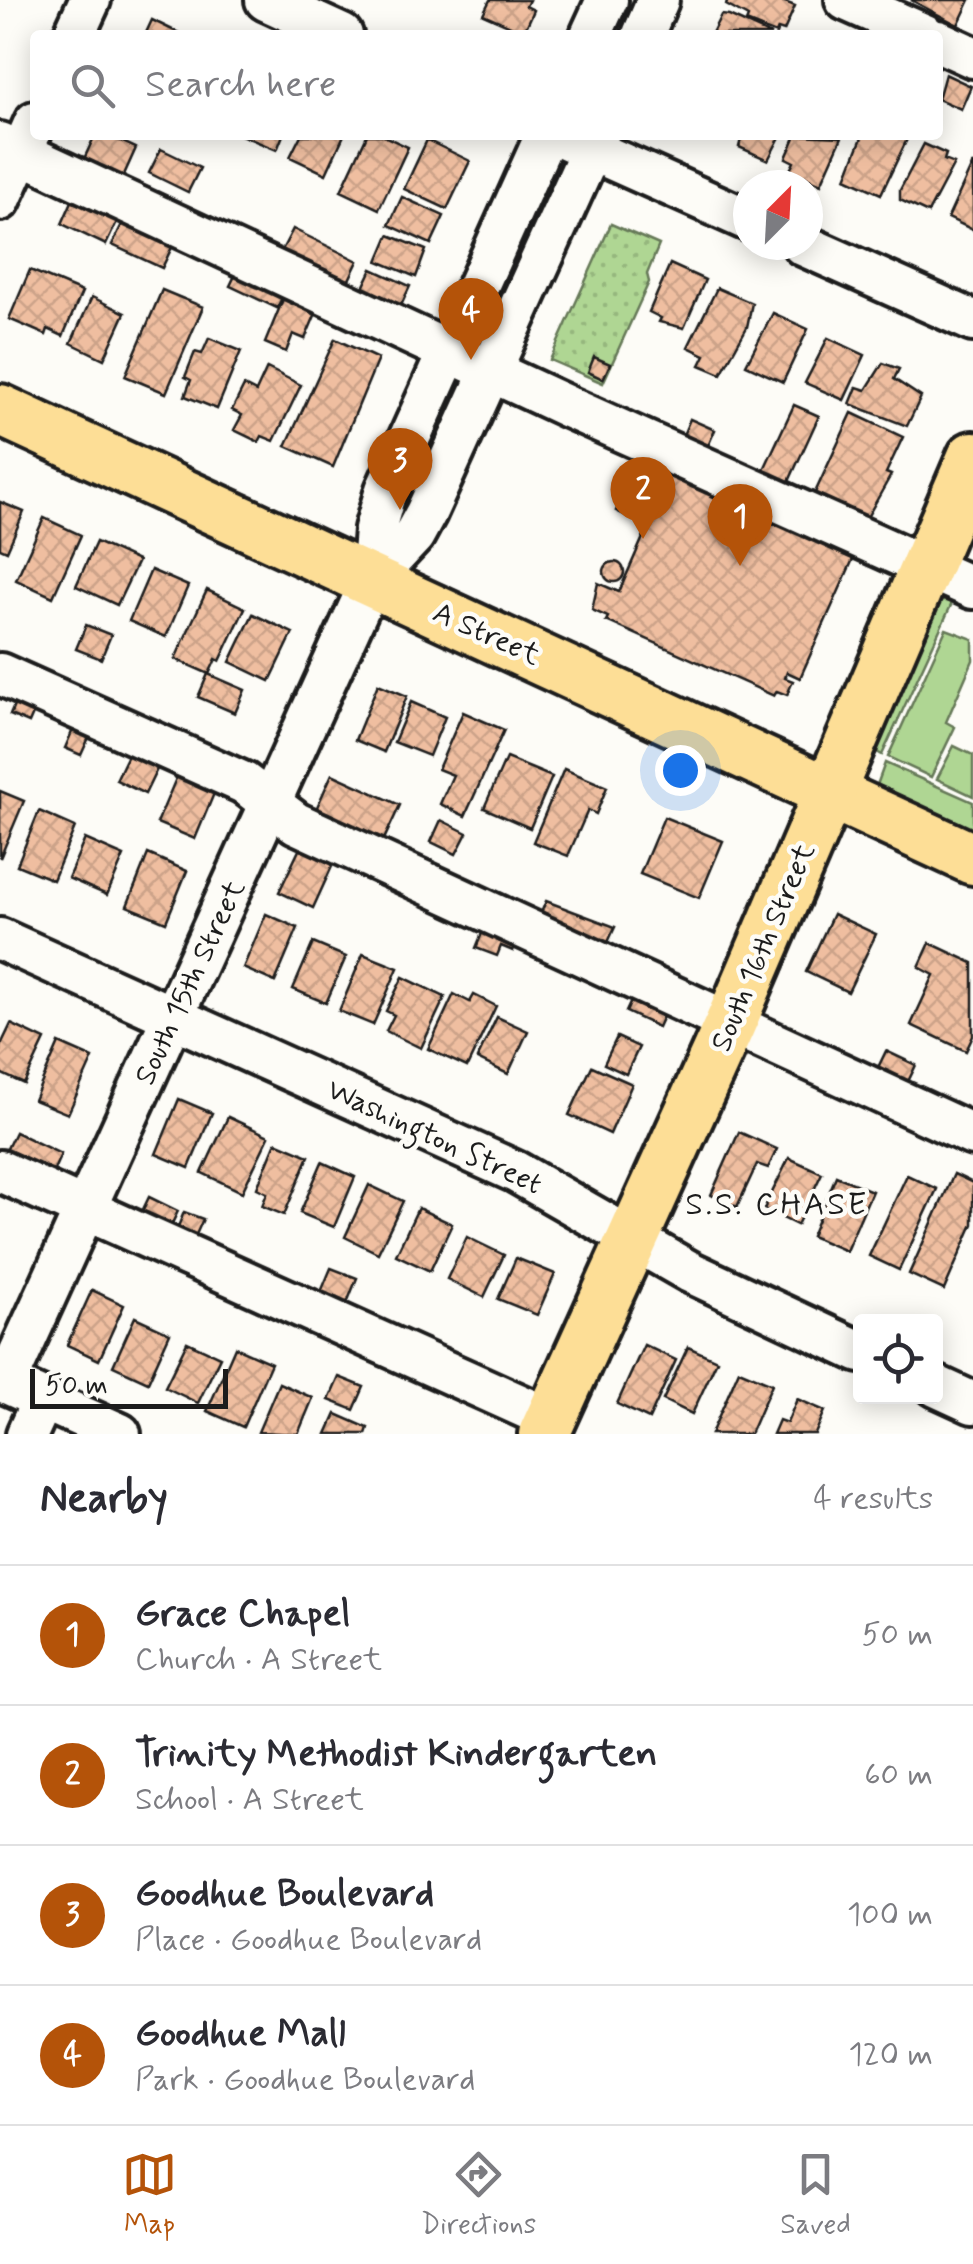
<!DOCTYPE html>
<meta charset="utf-8">
<style>
body{margin:0;font-family:Mynerve,sans-serif;background:#f2f2f3;color:#2b2b33}
.controls{position:absolute;right:30px;bottom:30px;display:grid;overflow:hidden;border-radius:10px;box-shadow:0 5px 25px #0003}
.controls button{width:90px;height:90px;display:grid;place-items:center;padding:0;border:0;border-bottom:2px solid #e1e1e2;background:#fff;color:#2b2b33;font:50px sans-serif}
.compass{position:absolute;left:733px;top:170px;width:90px;height:90px;border-radius:50%;background:#fff;box-shadow:0 5px 25px #0003;rotate:24deg}
.scale{position:absolute;left:30px;bottom:25px;width:198px;box-sizing:border-box;padding-left:10px;border:5px solid #1c1c1c;border-top:0;font-size:28px;line-height:35px;white-space:nowrap;color:#1c1c1c;-webkit-text-stroke:8px #fdfcf7;paint-order:stroke}
.you{position:absolute;left:680px;top:770px;width:35px;height:35px;margin:-25px;border:8px solid #fff;border-radius:50%;background:#1a73e8;box-shadow:0 0 0 15px #1a73e833}
.badge{display:grid;place-items:center;width:65px;height:65px;border-radius:50%;background:#b45309;color:#fff;font-size:32px;font-weight:700}
.pin{position:absolute;translate:-50% -82px;filter:drop-shadow(0 2px 5px #0008)}
.pin::after{content:'';position:absolute;top:52px;width:35px;height:30px;background:inherit;clip-path:polygon(0 0,100% 0,50% 100%)}
.list{margin:0;padding:0;list-style:none}
h2{display:flex;justify-content:space-between;align-items:center;height:130px;margin:0;padding:0 40px;font-size:42px}
h2 small{font-size:32px;font-weight:400;color:#7c7c81}
.list li{display:grid;grid-template-columns:65px 1fr auto;gap:30px;align-items:center;box-sizing:border-box;height:140px;padding:0 40px;border-top:2px solid #e1e1e2}
.list b{display:block;font-size:38px;white-space:nowrap}
.list p{margin:0;font-size:32px;white-space:nowrap;color:#7c7c81}
.list em{font-size:32px;font-style:normal;color:#7c7c81}
.icon{flex:none;width:55px;height:55px;fill:none;stroke:currentColor;stroke-width:2;stroke-linecap:round;stroke-linejoin:round}
.map{position:relative;flex:none;width:973px;height:1434px;overflow:hidden}
.search{position:absolute;background:#fff;box-shadow:0 5px 25px #0003;left:30px;right:30px;top:30px;height:110px;display:flex;align-items:center;gap:25px;box-sizing:border-box;padding:0 35px;border-radius:10px;color:#7c7c81;font-size:38px}
.sheet{height:690px;background:#fff}
nav{display:flex;justify-content:space-around;align-items:center;box-sizing:border-box;height:140px;border-top:2px solid #e1e1e2;background:#fff;font-size:28px;color:#7c7c81}
nav a{display:grid;justify-items:center;gap:5px}
nav .on{color:#b45309}
.map>svg:first-child{display:block}
.grass{fill:#afd693;stroke:#667958;stroke-width:2.5}
.park{fill:url(#park-dots);stroke:#667958;stroke-width:2.5}
.building{fill:url(#building-cross-hatch);stroke:#1c1c1c;stroke-width:2.5}
.lines{fill:none;stroke-linecap:round;stroke-linejoin:round}
.minor-casing{stroke:#1c1c1c;stroke-width:48}
.major-casing{stroke:#1c1c1c;stroke-width:58}
.minor{stroke:#fdfcf7;stroke-width:40}
.major{stroke:#fdde96;stroke-width:50}
.labels{text-anchor:middle;stroke-width:9;stroke-linejoin:round;paint-order:stroke}
.street-label{font-size:30px;fill:#1c1c1c;stroke:#fdfcf7}
.neighbourhood-label{font-size:32px;letter-spacing:2.5px;fill:#1c1c1c;stroke:#fdfcf7}
</style>
<div class="map">
<svg width="973" height="1434" viewBox="0 0 973 1434">
<defs>
<pattern id="park-dots" width="8" height="8" patternUnits="userSpaceOnUse" patternTransform="scale(2.5)"><rect width="8" height="8" fill="#afd693"/><path d="M2 2h.1M6 6h.1" fill="none" stroke="#96b77e" stroke-width="1.8" stroke-linecap="round"/></pattern>
<pattern id="building-cross-hatch" width="8" height="8" patternUnits="userSpaceOnUse" patternTransform="scale(2.5)"><rect width="8" height="8" fill="#efbea0"/><path d="M0 0l8 8M0 8l8-8" fill="none" stroke="#cca389"/></pattern>
</defs>
<rect width="100%" height="100%" fill="#fdfcf7"/>
<filter id="ink" filterUnits="userSpaceOnUse"><feTurbulence type="fractalNoise" baseFrequency=".01" numOctaves="2"/><feDisplacementMap in="SourceGraphic" scale="20" xChannelSelector="R" yChannelSelector="G"/><feConvolveMatrix kernelMatrix="1 2 1 2 8 2 1 2 1" color-interpolation-filters="sRGB"/></filter>
<g filter="url(#ink)">
<g class="grass">
<polygon points="937,601 953,601 882,755 874,750"/>
<polygon points="946,629 973,639 973,660 946,722 955,727 931,777 888,757"/>
<polygon points="954,746 973,755 973,796 937,779"/>
<polygon points="885,763 973,802 973,837 876,788"/>
</g>
<polygon class="park" points="611,224 659,245 647,274 649,282 603,383 550,360"/>
<g class="building">
<polygon points="490,0 529,0 526,6 534,10 524,32 483,14"/>
<polygon points="728,0 780,0 795,6 784,31 778,29 776,34 746,22 748,17 726,5"/>
<polygon points="911,0 970,0 958,25"/>
<polygon points="721,15 729,16 771,35 711,35"/>
<polygon points="152,20 183,35 145,35"/>
<polygon points="945,74 971,86 961,109 938,99"/>
<polygon points="95,135 108,135 136,148 118,188 90,175 95,164 84,159"/>
<polygon points="241,135 283,135 277,150"/>
<polygon points="301,135 344,135 326,174 290,157"/>
<polygon points="367,135 382,135 408,147 379,209 341,191"/>
<polygon points="742,135 781,135 768,160 739,147"/>
<polygon points="796,135 842,137 821,184 790,170 794,162 786,158"/>
<polygon points="863,135 909,135 881,194 846,178"/>
<polygon points="427,140 470,161 447,209 404,189"/>
<polygon points="924,144 946,154 944,160 954,164 928,213 900,200 900,190"/>
<polygon points="161,149 200,168 188,192 149,173"/>
<polygon points="973,163 973,230 948,218"/>
<polygon points="77,190 122,211 106,245 62,224"/>
<polygon points="402,197 444,216 431,244 389,225"/>
<polygon points="124,220 174,243 162,268 112,245"/>
<polygon points="293,229 358,261 345,288 272,251 274,246 282,250"/>
<polygon points="389,235 426,250 416,277 378,261"/>
<polygon points="242,261 289,283 277,308 230,286"/>
<polygon points="670,264 705,280 684,328 659,322 661,318 649,312"/>
<polygon points="372,269 410,286 398,312 360,294"/>
<polygon points="30,270 82,292 63,336 48,329 46,335 9,319"/>
<polygon points="717,288 752,303 747,327 721,374 700,365 705,355 688,347"/>
<polygon points="162,290 203,307 166,393 125,376"/>
<polygon points="286,292 319,306 305,339 293,334 286,352 265,343"/>
<polygon points="92,297 125,313 104,359 71,343"/>
<polygon points="773,313 808,329 783,382 746,365"/>
<polygon points="209,338 241,351 217,409 185,396 191,380 185,377 195,352 202,354"/>
<polygon points="828,338 865,355 844,400 805,383"/>
<polygon points="335,339 378,359 333,467 286,446"/>
<polygon points="594,357 610,364 603,379 588,372"/>
<polygon points="883,363 899,369 894,379 921,397 907,426 850,404 857,387 866,390"/>
<polygon points="267,368 301,385 274,441 262,436 259,442 234,430 242,415 232,410 244,386 256,392"/>
<polygon points="794,405 819,416 785,490 760,478"/>
<polygon points="852,413 903,437 886,473 891,475 865,521 813,497"/>
<polygon points="690,419 715,430 705,453 680,442"/>
<polygon points="641,455 858,548 800,678 787,672 785,678 793,681 787,695 777,691 774,696 606,621 608,617 592,610 598,583 619,592 648,526 616,511"/>
<polygon points="0,502 24,512 7,551 0,548"/>
<polygon points="44,518 81,535 53,597 16,580"/>
<polygon points="96,542 138,561 117,605 76,586"/>
<circle cx="614" cy="572" r="10"/>
<polygon points="151,570 188,586 166,637 129,621"/>
<polygon points="207,590 245,608 220,661 216,659 209,674 175,659"/>
<polygon points="253,614 293,633 270,681 230,662"/>
<polygon points="86,625 111,635 101,659 76,649"/>
<polygon points="208,674 245,690 235,713 198,697"/>
<polygon points="378,684 407,696 384,752 355,740"/>
<polygon points="20,692 39,700 29,723 10,715"/>
<polygon points="411,702 445,717 429,756 394,742"/>
<polygon points="463,712 504,730 465,816 440,804 453,775 438,769"/>
<polygon points="75,725 91,733 81,755 65,748"/>
<polygon points="129,753 158,767 145,794 116,780"/>
<polygon points="506,758 552,777 530,828 484,808"/>
<polygon points="564,769 607,787 596,814 588,810 568,856 533,842"/>
<polygon points="332,774 400,805 380,848 312,818"/>
<polygon points="177,776 215,791 195,839 157,823"/>
<polygon points="0,791 24,801 0,858"/>
<polygon points="39,811 75,827 53,880 17,865"/>
<polygon points="664,817 723,841 699,898 640,874"/>
<polygon points="441,820 467,833 456,854 431,842"/>
<polygon points="85,839 124,856 107,895 68,878"/>
<polygon points="301,846 334,862 313,908 279,892"/>
<polygon points="148,854 187,871 166,922 127,906"/>
<polygon points="546,901 615,927 604,951 537,922"/>
<polygon points="266,914 298,928 275,982 243,968"/>
<polygon points="833,914 876,934 848,992 806,972"/>
<polygon points="489,916 522,930 513,951 501,946 497,956 476,948"/>
<polygon points="313,943 346,957 326,1003 293,989"/>
<polygon points="930,943 973,963 973,1036 966,1051 911,1025 934,975 919,967"/>
<polygon points="363,954 398,968 373,1025 339,1011"/>
<polygon points="403,977 445,997 421,1048 386,1031 394,1015 386,1011"/>
<polygon points="638,986 670,1001 658,1027 626,1012"/>
<polygon points="454,994 470,1002 474,995 496,1006 467,1067 428,1049"/>
<polygon points="497,1017 528,1031 508,1074 477,1059"/>
<polygon points="11,1024 45,1040 24,1084 0,1073 0,1047"/>
<polygon points="617,1037 639,1047 626,1074 604,1064"/>
<polygon points="59,1043 93,1058 68,1114 34,1100"/>
<polygon points="886,1051 916,1065 902,1094 872,1080"/>
<polygon points="592,1066 632,1084 610,1134 569,1115"/>
<polygon points="179,1099 212,1113 189,1168 156,1154"/>
<polygon points="228,1117 269,1136 242,1192 202,1173"/>
<polygon points="15,1132 61,1154 49,1181 2,1159"/>
<polygon points="739,1132 777,1149 768,1168 757,1164 737,1207 711,1195"/>
<polygon points="276,1142 309,1156 284,1215 262,1206 267,1193 257,1188"/>
<polygon points="789,1158 822,1173 797,1225 764,1209"/>
<polygon points="322,1162 355,1177 334,1227 300,1213"/>
<polygon points="954,1174 973,1183 973,1224 944,1290 909,1274"/>
<polygon points="907,1175 937,1189 899,1270 869,1256"/>
<polygon points="836,1176 872,1191 846,1251 811,1236"/>
<polygon points="369,1185 403,1201 378,1253 345,1237"/>
<polygon points="149,1197 178,1211 166,1236 137,1222"/>
<polygon points="418,1208 452,1224 430,1271 396,1255"/>
<polygon points="184,1212 203,1219 191,1246 173,1239"/>
<polygon points="467,1237 504,1255 484,1297 447,1279"/>
<polygon points="516,1258 555,1274 537,1315 498,1299"/>
<polygon points="331,1268 357,1278 347,1303 321,1292"/>
<polygon points="92,1290 124,1305 99,1360 67,1345"/>
<polygon points="135,1317 170,1333 148,1382 113,1366"/>
<polygon points="187,1342 220,1357 198,1403 165,1387"/>
<polygon points="644,1345 676,1360 649,1419 617,1404"/>
<polygon points="235,1347 271,1363 243,1427 207,1411"/>
<polygon points="688,1347 717,1360 692,1414 663,1400"/>
<polygon points="739,1370 772,1384 750,1434 711,1434"/>
<polygon points="339,1377 364,1387 354,1410 329,1400"/>
<polygon points="279,1383 313,1398 298,1434 258,1432"/>
<polygon points="797,1399 825,1411 815,1434 773,1434 779,1420 787,1423"/>
<polygon points="336,1414 368,1428 366,1434 327,1434"/>
</g>
<g class="lines">
<defs>
<g id="minor">
<polyline points="266,0 342,35"/>
<polyline points="846,0 925,35"/>
<polyline points="74,35 90,0"/>
<polyline points="591,35 607,0"/>
<polyline points="643,35 658,0"/>
<polyline points="938,41 973,57"/>
<polyline points="567,139 748,220"/>
<polyline points="0,143 568,407 973,588"/>
<polyline points="0,200 35,122"/>
<polyline points="803,245 973,321"/>
<polyline points="371,581 375,529 386,490 546,135"/>
<polyline points="0,674 244,783 296,823 973,1135"/>
<polyline points="0,939 516,1172 690,1272 860,1352"/>
<polyline points="0,1171 551,1419"/>
<polyline points="0,1380 120,1434"/>
<polyline points="6,1383 371,581 414,535 426,513 598,135"/>
<polyline points="936,1386 973,1403"/>
<polyline points="27,1434 43,1399"/>
</g>
<g id="major">
<polyline points="0,410 973,859"/>
<polyline points="544,1434 730,1024 973,457"/>
</g>
</defs>
<use href="#minor" class="minor-casing"/>
<use href="#major" class="major-casing"/>
<use href="#minor" class="minor"/>
<use href="#major" class="major"/>
</g>
</g>
<g class="labels">
<g class="street-label">
<text transform="translate(487 633) rotate(24)" y="10">A Street</text>
<text transform="translate(762 947) rotate(-67)" y="10">South 16th Street</text>
<text transform="translate(189 982) rotate(-65)" y="10">South 15th Street</text>
<text transform="translate(435 1136) rotate(25)" y="10">Washington Street</text>
</g>
<g class="neighbourhood-label">
<text x="777" y="1214">S.S. CHASE</text>
</g>
</g>
</svg>
<div class="controls">
<button><svg class="icon" aria-label="locate" viewBox="0 0 24 24"><circle cx="12" cy="12" r="6"/><path d="M12 2v4M12 18v4M2 12h4M18 12h4"/></svg></button>
</div>
<svg class="compass" viewBox="-18 -18 36 36"><path d="M0-13l5 13h-10z" fill="#e53935"/><path d="M0 13l5-13h-10z" fill="#7c7c81"/></svg>
<div class="scale">50 m</div>
<div class="you"></div>
<div class="pin badge" style="left:740px;top:566px">1</div>
<div class="pin badge" style="left:643px;top:539px">2</div>
<div class="pin badge" style="left:400px;top:510px">3</div>
<div class="pin badge" style="left:471px;top:360px">4</div>
<div class="search"><svg class="icon" aria-label="search" viewBox="0 0 24 24"><circle cx="10" cy="10" r="6"/><path d="M15 15l6 6"/></svg>Search here</div>
</div>
<section class="sheet">
<h2>Nearby<small>4 results</small></h2>
<ul class="list">
<li><span class="badge">1</span><div><b>Grace Chapel</b><p>Church · A Street</p></div><em>50 m</em></li>
<li><span class="badge">2</span><div><b>Trinity Methodist Kindergarten</b><p>School · A Street</p></div><em>60 m</em></li>
<li><span class="badge">3</span><div><b>Goodhue Boulevard</b><p>Place · Goodhue Boulevard</p></div><em>100 m</em></li>
<li><span class="badge">4</span><div><b>Goodhue Mall</b><p>Park · Goodhue Boulevard</p></div><em>120 m</em></li>
</ul>
</section>
<nav>
<a class="on"><svg class="icon" aria-label="map" viewBox="0 0 24 24"><path d="M3 6l6-2 6 2 6-2v14l-6 2-6-2-6 2zM9 4v14M15 6v14"/></svg>Map</a>
<a><svg class="icon" aria-label="directions" viewBox="0 0 24 24"><path d="M12 3l9 9-9 9-9-9zM9 14v-3h6M13 9l2 2-2 2"/></svg>Directions</a>
<a><svg class="icon" aria-label="saved" viewBox="0 0 24 24"><path d="M7 4h10v16l-5-4-5 4z"/></svg>Saved</a>
</nav>
